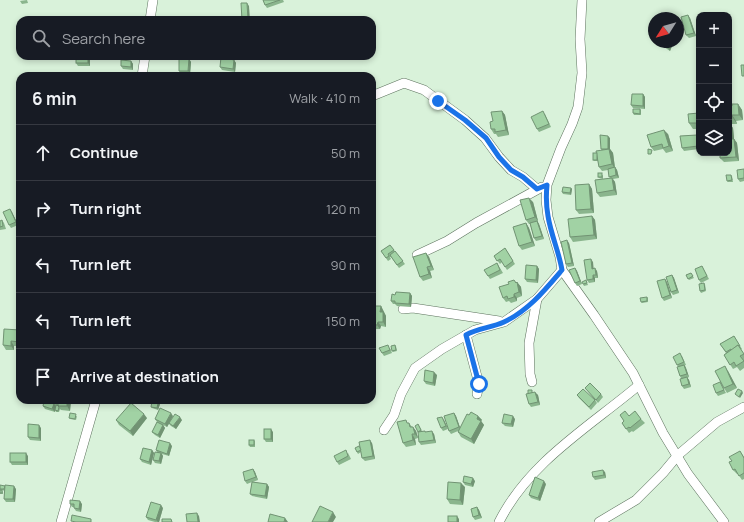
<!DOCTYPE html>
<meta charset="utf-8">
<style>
body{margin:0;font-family:Manrope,sans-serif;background:#242831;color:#f1f3f6}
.controls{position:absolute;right:12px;top:12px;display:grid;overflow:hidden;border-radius:8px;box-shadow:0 2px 6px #0003}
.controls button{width:36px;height:36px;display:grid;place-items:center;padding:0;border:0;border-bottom:1px solid #363941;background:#171b24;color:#f1f3f6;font:20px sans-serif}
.compass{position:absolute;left:648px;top:12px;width:36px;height:36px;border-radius:50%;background:#171b24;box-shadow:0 2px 6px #0003;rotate:233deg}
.stop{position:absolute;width:12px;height:12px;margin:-9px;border:3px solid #1a73e8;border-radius:50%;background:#fff}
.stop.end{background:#1a73e8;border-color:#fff;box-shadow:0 1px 4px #0008}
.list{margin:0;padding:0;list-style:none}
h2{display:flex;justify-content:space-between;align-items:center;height:52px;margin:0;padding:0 16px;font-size:17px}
h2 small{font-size:13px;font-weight:400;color:#9ea1a6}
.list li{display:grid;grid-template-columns:26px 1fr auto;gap:12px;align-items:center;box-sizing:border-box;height:56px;padding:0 16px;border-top:1px solid #363941}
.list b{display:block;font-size:15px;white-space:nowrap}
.list em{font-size:13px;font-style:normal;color:#9ea1a6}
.icon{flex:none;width:22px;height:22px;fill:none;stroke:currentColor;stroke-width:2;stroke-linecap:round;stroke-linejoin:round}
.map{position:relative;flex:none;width:744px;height:522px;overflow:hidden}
.search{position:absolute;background:#171b24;box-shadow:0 2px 6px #0003;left:16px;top:16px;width:360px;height:44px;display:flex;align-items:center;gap:10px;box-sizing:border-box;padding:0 14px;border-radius:12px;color:#9ea1a6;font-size:15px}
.panel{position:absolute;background:#171b24;box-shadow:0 2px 6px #0003;left:16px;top:72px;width:360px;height:332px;border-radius:12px}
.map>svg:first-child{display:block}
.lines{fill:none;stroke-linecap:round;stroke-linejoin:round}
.minor-casing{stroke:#5d735e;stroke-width:10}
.minor{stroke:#fff;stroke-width:9}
.wall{fill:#8ab58d}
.shaded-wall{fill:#719373}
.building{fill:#a1d2a4;stroke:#719373}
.route{stroke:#1a73e8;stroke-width:5}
</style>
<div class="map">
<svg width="744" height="522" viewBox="0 0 744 522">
<rect width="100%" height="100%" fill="#d9f2da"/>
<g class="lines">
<defs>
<g id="minor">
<polyline points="582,0 580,39 582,73 578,107 572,124 561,148 547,185 546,200 548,217 560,257 562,270 594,315 633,373 663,433 688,474 724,522"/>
<polyline points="150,20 153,0"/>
<polyline points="142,76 145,56"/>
<polyline points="372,96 404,83 424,90 465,120 485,138 499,157 511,170 523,177 537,189"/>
<polyline points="417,255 447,241 476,223 542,187"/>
<polyline points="403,309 413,308 499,321"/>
<polyline points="466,335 479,384 477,394"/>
<polyline points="532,382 530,374 529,343 537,299 562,270"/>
<polyline points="384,430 394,415 401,394 415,368 442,349 475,330 504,322 537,299"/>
<polyline points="61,522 96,400"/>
<path d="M 499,522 C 529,462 589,427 639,385"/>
<polyline points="599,522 636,500 663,473 678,455 717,422 744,407"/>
</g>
</defs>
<use href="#minor" class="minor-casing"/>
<use href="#minor" class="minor"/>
</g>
<g class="wall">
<polygon points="27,0 28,3 22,4 20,1"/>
<polygon points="263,0 283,0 284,2 267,8 265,5"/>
<polygon points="690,18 696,36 689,38 686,35"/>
<polygon points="659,42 672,46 670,51 661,45"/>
<polygon points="76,56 90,56 90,66 78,66 76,63"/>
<polygon points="103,56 111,56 111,59 104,59"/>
<polygon points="240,56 249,56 249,57 241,58"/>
<polygon points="300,56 300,60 291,60 289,57"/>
<polygon points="189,59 191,62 190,74 181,74 179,71"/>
<polygon points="234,60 236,63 235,72 222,70 220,67"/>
<polygon points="131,61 133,64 133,70 123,69 121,66"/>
<polygon points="643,94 645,97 645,109 633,108 631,105"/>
<polygon points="738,104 742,110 743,120 736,121 737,124 730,124 733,128 734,139 737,143 739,161 724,162 720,158 729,153 729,106 732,106"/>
<polygon points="640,109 641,110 641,115 634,115 633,113"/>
<polygon points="699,110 699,129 693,129 689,123 699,113"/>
<polygon points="502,111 505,115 509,135 498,137 496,134 494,134 491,129 493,121"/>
<polygon points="545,114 551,127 539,132 537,129"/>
<polygon points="668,134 673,151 666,153 663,149 654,151 651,147"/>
<polygon points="697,135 699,138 699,149 684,151 682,148"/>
<polygon points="610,138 610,149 613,153 615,167 617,170 619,178 613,179 615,182 617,195 600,197 597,193 610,178 608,170 602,171 599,167 598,161 594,161 593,160 597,153 602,150 601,149"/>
<polygon points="744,169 744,181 740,182 738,179"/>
<polygon points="603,175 603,179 599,178 598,177"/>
<polygon points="731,175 732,176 733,182 728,182 727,181"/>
<polygon points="589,184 592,189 594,213 579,214 576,210"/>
<polygon points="571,188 572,189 571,195 563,194 562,192"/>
<polygon points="533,202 538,221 538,222 539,224 544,239 536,241 534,238 530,224 529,224 526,220"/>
<polygon points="10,209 12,212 18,225 11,228 9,225"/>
<polygon points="592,216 595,220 597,239 573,242 570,237"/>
<polygon points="2,220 4,223 6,229 0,230 0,221"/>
<polygon points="526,223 529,228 535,246 522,250 519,246"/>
<polygon points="569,243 574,266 568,267 566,264"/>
<polygon points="390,245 405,264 399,268 391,257 390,257 391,259 388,261 381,251"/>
<polygon points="505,248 515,264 507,270 502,262 500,264 494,256"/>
<polygon points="426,253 429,257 434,270 430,271 432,278 423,281 420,277"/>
<polygon points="593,262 593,269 597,271 598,278 595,278 595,282 589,283 587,280"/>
<polygon points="497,263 503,273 490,279 488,276"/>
<polygon points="537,266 539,269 538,283 527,282 525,279"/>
<polygon points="702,266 709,279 701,283 699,280"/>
<polygon points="575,268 577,271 582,284 577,286 575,283"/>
<polygon points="691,273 694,278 689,280 686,275"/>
<polygon points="672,275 674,278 679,293 673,295 671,292"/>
<polygon points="586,280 588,285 584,286 583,284"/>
<polygon points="517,282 521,287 522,296 517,298 517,301 511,303 509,301 506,302 503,298"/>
<polygon points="667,282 672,298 664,301 662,298"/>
<polygon points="704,283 705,284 706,291 701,293 700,291"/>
<polygon points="410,293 412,296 411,307 397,306 395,304 393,304 391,301 395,295"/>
<polygon points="647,297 648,298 648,302 642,303 641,302"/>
<polygon points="372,306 381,306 386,316 386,327 381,326 380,329 375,329 375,331 372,331"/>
<polygon points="20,330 20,346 14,346 14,350 6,350 3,345"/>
<polygon points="734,336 742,349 741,349 744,354 744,368 740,371 737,367 733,369 724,355 726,353 720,344"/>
<polygon points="395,345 396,346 397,351 393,352 392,351"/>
<polygon points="390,348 392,353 384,356 382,353"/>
<polygon points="682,356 686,365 685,365 689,377 687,378 689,380 691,387 684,389 682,386 681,378 680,376 678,366 677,365"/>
<polygon points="728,371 737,388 727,393 724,388"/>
<polygon points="437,375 435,386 426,384 424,381"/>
<polygon points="720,382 726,393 718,396 716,393"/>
<polygon points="585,388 601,394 603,397 598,403"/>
<polygon points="533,392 533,393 538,395 540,405 531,407 529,404"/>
<polygon points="577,395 595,400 597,403 591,410 579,398"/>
<polygon points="45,400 71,400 70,411 61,410 60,409 59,412 56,412 55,409 55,412 45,409 43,406 47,402"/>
<polygon points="173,400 184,400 182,404"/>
<polygon points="160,404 158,410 152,408 151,407"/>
<polygon points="454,413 456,416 460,428 469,415 478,416 482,420 481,421 484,425 474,444 461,437 458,432 458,431 451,434 449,431"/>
<polygon points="620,415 641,419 645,423 633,432 632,431 629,433 622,423 624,421"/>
<polygon points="77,416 76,420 70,419 69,418"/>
<polygon points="173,416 170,422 182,420 176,429 171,426 169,424 167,427 163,425 165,428 160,438 155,435 152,432 157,422 155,419"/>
<polygon points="147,418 133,436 119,425 116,420"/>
<polygon points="515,419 513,427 505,426 502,423"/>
<polygon points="444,420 448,429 443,431 441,428"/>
<polygon points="408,423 409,423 412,427 413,427 416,431 418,438 415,439 416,445 406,447 403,443"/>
<polygon points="418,424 422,431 434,434 436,443 421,445 419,442"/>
<polygon points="41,428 41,441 30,440 28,437"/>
<polygon points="273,432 273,442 266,442 264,439"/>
<polygon points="254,440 255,441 255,447 250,447 249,445"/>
<polygon points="372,443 375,459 365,461 362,458 361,452 358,454 355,448 361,449"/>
<polygon points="172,446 169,456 162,454 163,456 161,464 155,463 153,460 157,452 156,450"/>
<polygon points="152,450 154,453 151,465 142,462 140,459"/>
<polygon points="740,451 744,457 744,479 742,480 738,474 737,474 733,470 732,461"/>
<polygon points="348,453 351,459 339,465 337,462"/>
<polygon points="28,456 28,465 12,465 10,462"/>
<polygon points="253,469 255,472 258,480 253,482 267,484 269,487 267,499 252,496 250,494 252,482 247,484 245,481"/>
<polygon points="605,472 606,478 595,480 593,477"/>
<polygon points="475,481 473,487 465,485 463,482"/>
<polygon points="546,484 540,501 531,498 529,495"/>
<polygon points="0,485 16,489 15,502 6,502 4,499 5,491 2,490 3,492 3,494 0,494"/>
<polygon points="465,487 463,505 450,504 447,499"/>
<polygon points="70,504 82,504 81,512 76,511 74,508 74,507 72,507"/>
<polygon points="477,507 479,510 482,518 475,520 473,517"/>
<polygon points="163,508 159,522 155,522 148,520 146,517"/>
</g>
<g class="shaded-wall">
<polygon points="247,3 249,6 250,20 248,20"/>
<polygon points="688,15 690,18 696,36 694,33"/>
<polygon points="670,43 672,46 670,51 668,48"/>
<polygon points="88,56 90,56 90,66 88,63"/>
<polygon points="189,59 191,62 190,74 188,71"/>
<polygon points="234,60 236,63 235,72 233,69"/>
<polygon points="131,61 133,64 133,70 131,67"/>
<polygon points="643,94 645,97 645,109 643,106"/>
<polygon points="738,104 742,110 743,120 739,115"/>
<polygon points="502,111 505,115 509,135 506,130"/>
<polygon points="732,115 736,121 737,124 733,118"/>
<polygon points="729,123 733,128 734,139 737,143 739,161 736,157 734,141 730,136"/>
<polygon points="664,130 668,134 673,151 669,146"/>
<polygon points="697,135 699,138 699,148 698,146"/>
<polygon points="608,136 610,138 610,149 613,153 615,169 612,164 608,149"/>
<polygon points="615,167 617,170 619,178 616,175"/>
<polygon points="612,178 615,182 617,195 614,190"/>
<polygon points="589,184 592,189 594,213 591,209"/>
<polygon points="571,188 572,189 571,195 570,193"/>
<polygon points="529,198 533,202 538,221 535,217"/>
<polygon points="10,209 12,212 18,225 16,222"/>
<polygon points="592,216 595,220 597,239 594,235"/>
<polygon points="537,221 539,224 544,239 542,236"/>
<polygon points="526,223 529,228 535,246 532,242"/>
<polygon points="567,240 569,243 574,266 572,263"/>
<polygon points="426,253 429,257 434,270 431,266"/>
<polygon points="591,259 593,262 594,272 592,269"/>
<polygon points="537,266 539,269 538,283 536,280"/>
<polygon points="427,267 430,271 432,278 429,274"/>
<polygon points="575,268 577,271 582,284 580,281"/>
<polygon points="595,268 597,271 598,278 596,275"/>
<polygon points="593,275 595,278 595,282 593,279"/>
<polygon points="672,275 674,278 679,293 677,290"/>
<polygon points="665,279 667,282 672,298 670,295"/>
<polygon points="514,280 517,284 517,282 521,287 522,296 519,292"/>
<polygon points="410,293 412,296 411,307 409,304"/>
<polygon points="514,294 517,298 517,301 514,297"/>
<polygon points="381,306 386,316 386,327 383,322 380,312"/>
<polygon points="378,322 381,326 380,329 377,325"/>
<polygon points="372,325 375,329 375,331 372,327"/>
<polygon points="11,341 14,346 14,350 11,346"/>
<polygon points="684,365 686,368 689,377 687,374"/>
<polygon points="725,366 728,371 737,388 733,384"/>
<polygon points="434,372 437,375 435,386 433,383"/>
<polygon points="687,377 689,380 691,387 689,384"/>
<polygon points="742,391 743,393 740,398 739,397"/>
<polygon points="535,392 538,395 540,405 538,402"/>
<polygon points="67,400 71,400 70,411 67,406"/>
<polygon points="180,400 184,400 182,404 180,401"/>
<polygon points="158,403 160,404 158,410 157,408"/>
<polygon points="54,404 56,407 55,412 52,409"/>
<polygon points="171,413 173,416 167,427 165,424"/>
<polygon points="454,413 456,416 461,430 459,427"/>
<polygon points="144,414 147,418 133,436 130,431"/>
<polygon points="478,416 482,420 481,421 484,425 474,444 471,439 477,419"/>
<polygon points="513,416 515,419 513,427 511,424"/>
<polygon points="180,417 182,420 176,429 173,426"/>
<polygon points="442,417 444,420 448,429 446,426"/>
<polygon points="39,425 41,428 41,441 39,438"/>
<polygon points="163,425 165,428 160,438 158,435"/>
<polygon points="413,427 416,431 418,438 415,434"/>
<polygon points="271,429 273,432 273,442 271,439"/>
<polygon points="432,431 434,434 436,443 434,440"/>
<polygon points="412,434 415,439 416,445 413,440"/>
<polygon points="370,440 372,443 375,459 373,456"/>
<polygon points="170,443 172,446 169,456 167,454"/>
<polygon points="152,450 154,453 151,465 149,462"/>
<polygon points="26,453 28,456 28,465 26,462"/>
<polygon points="161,453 163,456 161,464 159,461"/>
<polygon points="253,469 255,472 258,480 256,477"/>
<polygon points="603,470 605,472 606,478 604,475"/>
<polygon points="473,478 475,481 473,487 471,484"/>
<polygon points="544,481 546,484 540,501 538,498"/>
<polygon points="461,483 465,487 463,505 460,500"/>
<polygon points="267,484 269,487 267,499 265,496"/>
<polygon points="14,486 16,489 15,502 13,499"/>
<polygon points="80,501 82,504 81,512 79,509"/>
<polygon points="161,505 163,508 159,522 158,522 156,520"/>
<polygon points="477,507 479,510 482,518 479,515"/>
<polygon points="333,512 336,517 333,522 328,522"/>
<polygon points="197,513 199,516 200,522 198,522"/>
<polygon points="457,516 459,519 459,522 457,522"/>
<polygon points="285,518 288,522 284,522"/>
</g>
<g class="building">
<polygon points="263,0 280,0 265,5"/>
<polygon points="241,3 247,3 248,20 242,20"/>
<polygon points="688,15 694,33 686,35 681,17"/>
<polygon points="659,42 668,42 670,43 668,48"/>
<rect x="76" y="56" width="12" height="7"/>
<rect x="103" y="56" width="7" height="1"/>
<rect x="289" y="56" width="9" height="1"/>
<polygon points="221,57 234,60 233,69 220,67"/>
<polygon points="179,58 189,59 188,71 179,71"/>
<polygon points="121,60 131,61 131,67 121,66"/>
<polygon points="741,65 744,65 744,76 742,76"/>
<polygon points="632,94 643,94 643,106 631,105"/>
<polygon points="732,104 738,104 739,115 732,115 733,118 729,118 729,106 732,106"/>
<polygon points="633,109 640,109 640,114 633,113"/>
<polygon points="699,110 699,123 689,123 688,114 699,113"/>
<polygon points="502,111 506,130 495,132 495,129 491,129 490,122 493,121 491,112"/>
<polygon points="543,111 549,124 537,129 531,117"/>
<polygon points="729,123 730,136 729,136"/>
<polygon points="664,130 669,146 663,148 662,144 651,147 647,135"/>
<polygon points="600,135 608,136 608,149 601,149"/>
<polygon points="697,135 698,146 682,148 680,136"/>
<polygon points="729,139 734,139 736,157 720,158 720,153 729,153"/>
<polygon points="609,149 612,164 599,167 596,151"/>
<polygon points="648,149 652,150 651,154 648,154"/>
<rect x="593" y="153" width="4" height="7"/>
<polygon points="615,167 616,175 609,177 608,169"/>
<polygon points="744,169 744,178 738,179 737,170"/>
<rect x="598" y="173" width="4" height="4"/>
<polygon points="726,175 731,175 732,180 727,181"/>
<polygon points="612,178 614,190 597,193 595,180"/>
<polygon points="589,184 591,209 576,210 575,185"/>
<polygon points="563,187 571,188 570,193 562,192"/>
<polygon points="529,198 535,217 526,220 520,200"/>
<polygon points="10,209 16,222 9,225 3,212"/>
<polygon points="592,216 594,235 570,237 568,219"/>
<polygon points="2,220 3,226 0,227 0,221"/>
<polygon points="537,221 542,236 534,238 530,223"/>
<polygon points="526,223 532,242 519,246 513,227"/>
<polygon points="567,240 572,263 566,264 561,242"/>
<polygon points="390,245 394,250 388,254 389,256 386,258 381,251"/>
<polygon points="505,248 513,261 505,267 500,259 497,261 494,256"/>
<polygon points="395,251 403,261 397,265 390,255"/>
<polygon points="426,253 431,266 427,267 429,274 420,277 413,257"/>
<polygon points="591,259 592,269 595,268 596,275 593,275 593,279 587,280 584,260"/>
<polygon points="497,263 500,270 488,276 484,270"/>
<polygon points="526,265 537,266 536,280 525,279"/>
<polygon points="702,266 707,276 699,280 695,269"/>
<polygon points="575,268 580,281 575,283 569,270"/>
<polygon points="691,273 693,276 688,279 686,275"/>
<polygon points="672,275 677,290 671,292 666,277"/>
<polygon points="665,279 670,295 662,298 657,281"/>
<polygon points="514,280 516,283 517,282 519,292 514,294 514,297 508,299 507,296 503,298 499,287 509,284 508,282"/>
<polygon points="586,280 587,283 583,284 582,282"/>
<polygon points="704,283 705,290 700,291 699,284"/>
<polygon points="396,292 410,293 409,304 395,303 395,301 391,301 392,294 395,295"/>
<polygon points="647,297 647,301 641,302 640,298"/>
<polygon points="372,306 381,306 380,312 383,312 383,322 378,322 377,325 372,325 372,327"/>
<polygon points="4,329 20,330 20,342 11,341 11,346 3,345"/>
<polygon points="734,336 740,346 739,346 738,345 732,350 731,349 726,352 720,344"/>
<polygon points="388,345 390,350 382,353 379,348"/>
<polygon points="395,345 396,350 392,351 391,346"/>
<polygon points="738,345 744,354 740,356 744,361 736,366 734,362 730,365 724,355"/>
<polygon points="680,353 684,362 677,365 673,357"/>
<polygon points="684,365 687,374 680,376 677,367"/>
<polygon points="725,366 733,384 724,388 715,371"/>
<polygon points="425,370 434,372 433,383 424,381"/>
<polygon points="687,377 689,384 682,386 680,379"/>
<polygon points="720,382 724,390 716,393 713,385"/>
<polygon points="590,383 601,394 596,400 585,388"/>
<polygon points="583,389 595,400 589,407 577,395"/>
<polygon points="738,389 742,391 739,397 735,394"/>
<polygon points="528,390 532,390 532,393 528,394"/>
<polygon points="535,392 538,402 529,404 526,394"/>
<polygon points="49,400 67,400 67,406 58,406 58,401"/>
<polygon points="44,401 54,404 52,409 43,406"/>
<polygon points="152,401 158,403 157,408 151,407"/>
<polygon points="131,403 144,414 130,431 116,420"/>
<polygon points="56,405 59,406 58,406 59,407 58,411 55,410"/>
<polygon points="160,408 171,413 165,424 155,419"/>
<polygon points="625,411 629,416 635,411 641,419 630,428 629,427 626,429 622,423 624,421 620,415"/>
<polygon points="471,412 478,416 477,419 481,421 471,439 458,432 467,414 469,415"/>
<polygon points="70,413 76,414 75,419 69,418"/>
<polygon points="454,413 459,427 449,431 444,416"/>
<polygon points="175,414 180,417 173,426 169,423"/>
<polygon points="504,414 513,416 511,424 502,423"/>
<polygon points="442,417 446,426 441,428 437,418"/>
<polygon points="406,420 407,423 409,423 410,427 413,427 415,434 412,434 413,440 403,443 397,422"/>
<polygon points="157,422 163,425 158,435 152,432"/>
<polygon points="28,424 39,425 39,438 28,437"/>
<polygon points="418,424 421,430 418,432 415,426"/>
<rect x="264" y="429" width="7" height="10"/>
<polygon points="425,431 425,432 432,431 434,440 419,442 418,432"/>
<polygon points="159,440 170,443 167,454 156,450"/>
<rect x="249" y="440" width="5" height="5"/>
<polygon points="370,440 373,456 362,458 359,442"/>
<polygon points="359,446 361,450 357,452 355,448"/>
<polygon points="143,448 152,450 149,462 140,459"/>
<polygon points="346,450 348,456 337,462 334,456"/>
<polygon points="740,451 744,458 744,473 739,476 735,469 733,470 729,462 732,461 729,457"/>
<polygon points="155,452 161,453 159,461 153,460"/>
<rect x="10" y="453" width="16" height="9"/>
<polygon points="253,469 256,477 245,481 243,472"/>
<polygon points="603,470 604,475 593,477 592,472"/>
<polygon points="464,476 473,478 471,484 463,482"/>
<polygon points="535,477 544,481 538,498 529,495"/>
<polygon points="252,482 267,484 265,496 250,494"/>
<polygon points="448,482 461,483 460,500 447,499"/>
<polygon points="0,485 5,486 4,489 0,489"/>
<polygon points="5,485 14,486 13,499 4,499"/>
<rect x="0" y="490" width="2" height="3"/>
<polygon points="70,500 80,501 79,509 74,508 74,504 70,504"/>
<polygon points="151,502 161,505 156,520 146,517"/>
<polygon points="320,506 333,512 328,522 312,522"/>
<polygon points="477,507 479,515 473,517 471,509"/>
<polygon points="197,513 198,522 187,522 186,514"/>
<polygon points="270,514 285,518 284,522 268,522"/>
<polygon points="72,515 91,519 91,522 76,522 71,521"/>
<rect x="448" y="516" width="9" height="6"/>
<polygon points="162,519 171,519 172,522 162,522"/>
</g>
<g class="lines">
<path class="route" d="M 438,101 L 465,120 L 486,138 L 499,157 L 511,170 L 523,177 L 537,189 L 547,185 C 546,195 546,205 548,216 C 551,235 559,252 562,270 C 545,290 528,311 504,322 C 491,328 478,328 466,335 L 479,384"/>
</g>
</svg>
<div class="controls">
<button>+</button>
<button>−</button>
<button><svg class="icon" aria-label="locate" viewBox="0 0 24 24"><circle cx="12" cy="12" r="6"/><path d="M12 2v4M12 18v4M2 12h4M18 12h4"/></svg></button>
<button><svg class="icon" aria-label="layers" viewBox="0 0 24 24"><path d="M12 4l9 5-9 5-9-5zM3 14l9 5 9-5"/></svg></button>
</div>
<svg class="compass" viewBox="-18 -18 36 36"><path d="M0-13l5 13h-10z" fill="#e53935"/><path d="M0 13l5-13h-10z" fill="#9ea1a6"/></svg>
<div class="stop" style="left:479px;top:384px"></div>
<div class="stop end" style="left:438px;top:101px"></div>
<div class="search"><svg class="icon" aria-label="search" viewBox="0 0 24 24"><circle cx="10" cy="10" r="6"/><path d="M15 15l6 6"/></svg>Search here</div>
<section class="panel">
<h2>6 min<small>Walk · 410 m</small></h2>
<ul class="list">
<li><svg class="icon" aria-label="ahead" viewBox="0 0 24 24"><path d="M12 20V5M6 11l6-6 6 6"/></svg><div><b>Continue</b></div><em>50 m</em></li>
<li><svg class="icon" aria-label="right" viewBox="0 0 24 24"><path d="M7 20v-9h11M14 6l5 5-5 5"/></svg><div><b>Turn right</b></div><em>120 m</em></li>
<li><svg class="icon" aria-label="left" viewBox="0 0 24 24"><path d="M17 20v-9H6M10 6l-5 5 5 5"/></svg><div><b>Turn left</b></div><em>90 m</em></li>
<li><svg class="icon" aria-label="left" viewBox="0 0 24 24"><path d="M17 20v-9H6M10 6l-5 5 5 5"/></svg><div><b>Turn left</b></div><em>150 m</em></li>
<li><svg class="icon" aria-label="arrive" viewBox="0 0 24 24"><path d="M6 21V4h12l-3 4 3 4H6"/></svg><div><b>Arrive at destination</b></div></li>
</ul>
</section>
</div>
